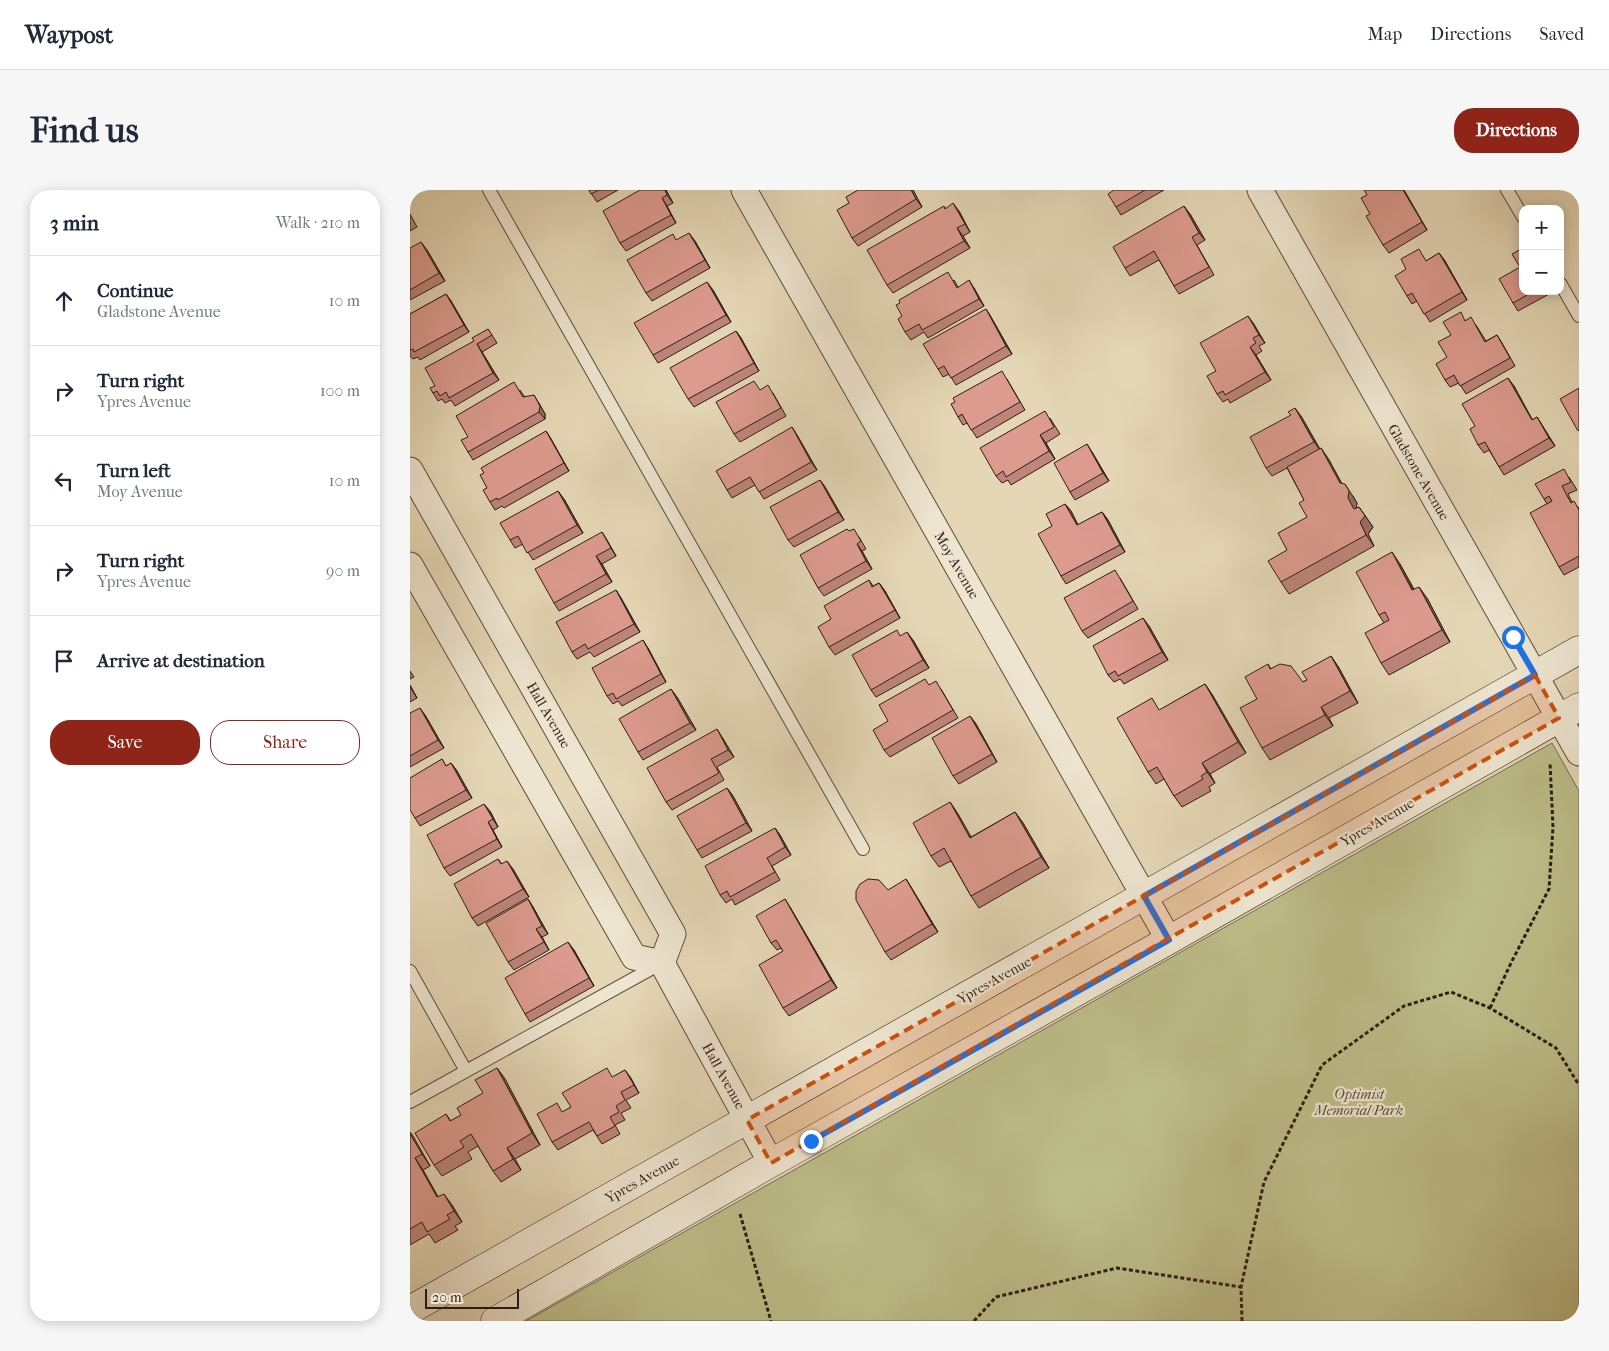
<!DOCTYPE html>
<meta charset="utf-8">
<style>
body{margin:0;font-family:"IM FELL French Canon",serif;background:#f6f6f7;color:#1f2937}
.controls{position:absolute;right:15px;top:15px;display:grid;overflow:hidden;border-radius:10px;box-shadow:0 2px 12px #0003}
.controls button{width:45px;height:45px;display:grid;place-items:center;padding:0;border:0;border-bottom:1px solid #e0e1e3;background:#fff;color:#1f2937;font:25px sans-serif}
.scale{position:absolute;left:15px;bottom:12px;width:94px;box-sizing:border-box;padding-left:5px;border:2px solid #2e1d13;border-top:0;font-size:14px;line-height:18px;white-space:nowrap;color:#2e1d13;-webkit-text-stroke:4px #eee5d0;paint-order:stroke}
.stop{position:absolute;width:15px;height:15px;margin:-11px;border:4px solid #1a73e8;border-radius:50%;background:#fff}
.stop.end{background:#1a73e8;border-color:#fff;box-shadow:0 1px 5px #0008}
.list{margin:0;padding:0;list-style:none}
h2{display:flex;justify-content:space-between;align-items:center;height:65px;margin:0;padding:0 20px;font-size:21px}
h2 small{font-size:16px;font-weight:400;color:#747a83}
.list li{display:grid;grid-template-columns:32px 1fr auto;gap:15px;align-items:center;box-sizing:border-box;height:90px;padding:0 20px;border-top:1px solid #e0e1e3}
.list b{display:block;font-size:19px;white-space:nowrap}
.list p{margin:0;font-size:16px;white-space:nowrap;color:#747a83}
.list em{font-size:16px;font-style:normal;color:#747a83}
.actions{display:flex;gap:10px;padding:15px 20px}
.actions a{flex:1;padding:11px 0;border:1px solid #8f2418;border-radius:20px;text-align:center;font-size:18px;color:#8f2418}
.actions .main{background:#8f2418;color:#fff}
.icon{flex:none;width:28px;height:28px;fill:none;stroke:currentColor;stroke-width:2;stroke-linecap:round;stroke-linejoin:round}
.map{position:relative;flex:none;width:1169px;height:1131px;overflow:hidden;border-radius:20px}
header{display:flex;align-items:center;gap:30px;box-sizing:border-box;height:70px;padding:0 25px;background:#fff;border-bottom:1px solid #e0e1e3}
header strong{font-size:24px}
nav{display:flex;gap:28px;margin-inline-start:auto;font-size:18px}
.intro{display:flex;align-items:center;justify-content:space-between;box-sizing:border-box;height:120px;padding:0 30px}
h1{margin:0;font-size:35px}
.button{padding:12px 22px;border-radius:20px;background:#8f2418;color:#fff;font-size:18px;font-weight:700}
main{display:flex;gap:30px;padding:0 30px}
aside{flex:1;background:#fff;border-radius:20px;box-shadow:0 2px 12px #0003}
.map>svg:first-child{display:block}
.green{fill:#bcbc88;stroke:#756c4e}
.lines{fill:none;stroke-linecap:round;stroke-linejoin:round}
.service-casing{stroke:#5c4c3c;stroke-width:14}
.minor-casing{stroke:#5c4c3c;stroke-width:27}
.secondary-casing{stroke:#2e1d13;stroke-width:29}
.path{stroke:#2e1d13;stroke-width:3;stroke-dasharray:4 2.5;stroke-linecap:butt}
.service{stroke:#eee5d0;stroke-width:12}
.minor{stroke:#eee5d0;stroke-width:25}
.secondary{stroke:#eee5d0;stroke-width:28}
.wall{fill:#be857b;stroke:#2e1d13}
.shaded-wall{fill:#9b6c64;stroke:#2e1d13}
.building{fill:#dd9b8f;stroke:#2e1d13}
.route{stroke:#1a73e8;stroke-width:6}
.marked{fill:#cc500d;fill-opacity:0.2;stroke:#cc500d;stroke-width:4;stroke-dasharray:10 6;stroke-linejoin:round}
.labels{text-anchor:middle;stroke-width:4.5;stroke-linejoin:round;paint-order:stroke}
.street-label{font-size:14px;fill:#2e1d13;stroke:#eee5d0}
.park-label{font-size:14px;font-style:italic;fill:#594d36;stroke:#eee5d0}
</style>
<header>
<strong>Waypost</strong>
<nav><a>Map</a><a>Directions</a><a>Saved</a></nav>
</header>
<div class="intro"><h1>Find us</h1><a class="button">Directions</a></div>
<main>
<aside>
<h2>3 min<small>Walk · 210 m</small></h2>
<ul class="list">
<li><svg class="icon" aria-label="ahead" viewBox="0 0 24 24"><path d="M12 20V5M6 11l6-6 6 6"/></svg><div><b>Continue</b><p>Gladstone Avenue</p></div><em>10 m</em></li>
<li><svg class="icon" aria-label="right" viewBox="0 0 24 24"><path d="M7 20v-9h11M14 6l5 5-5 5"/></svg><div><b>Turn right</b><p>Ypres Avenue</p></div><em>100 m</em></li>
<li><svg class="icon" aria-label="left" viewBox="0 0 24 24"><path d="M17 20v-9H6M10 6l-5 5 5 5"/></svg><div><b>Turn left</b><p>Moy Avenue</p></div><em>10 m</em></li>
<li><svg class="icon" aria-label="right" viewBox="0 0 24 24"><path d="M7 20v-9h11M14 6l5 5-5 5"/></svg><div><b>Turn right</b><p>Ypres Avenue</p></div><em>90 m</em></li>
<li><svg class="icon" aria-label="arrive" viewBox="0 0 24 24"><path d="M6 21V4h12l-3 4 3 4H6"/></svg><div><b>Arrive at destination</b></div></li>
</ul>
<div class="actions"><a class="main">Save</a><a>Share</a></div>
</aside>
<div class="map">
<svg width="1169" height="1131" viewBox="0 0 1169 1131">
<rect width="100%" height="100%" fill="#e5d7b6"/>
<filter id="stains"><feTurbulence type="fractalNoise" baseFrequency=".004" numOctaves="4"/><feColorMatrix values="0 0 0 0 .2 0 0 0 0 .09 0 0 0 0 .02 0 0 0 .5 -.17"/></filter>
<radialGradient id="worn" r=".72"><stop offset=".6" stop-color="#630" stop-opacity="0"/><stop offset="1" stop-color="#630" stop-opacity=".3"/></radialGradient>
<polygon class="green" points="1142,553 1169,601 1169,1131 116,1131"/>
<g class="lines">
<defs>
<g id="service">
<polyline points="79,0 453,659"/>
<polyline points="1097,0 1113,27"/>
<polyline points="1150,93 1169,126"/>
<polyline points="0,781 56,881"/>
<polyline points="0,912 250,774"/>
</g>
<g id="minor">
<polyline points="334,0 759,750"/>
<polyline points="850,0 1169,563"/>
<polyline points="0,280 263,744 252,773"/>
<polyline points="0,375 224,767 252,773 361,973"/>
</g>
<g id="secondary">
<polyline points="0,1120 1169,460"/>
<polyline points="85,1131 361,973 759,750 1169,517"/>
</g>
</defs>
<use href="#service" class="service-casing"/>
<use href="#minor" class="minor-casing"/>
<use href="#secondary" class="secondary-casing"/>
<g class="path">
<polyline points="1080,818 1101,773 1139,699 1143,637 1140,572"/>
<polyline points="330,1024 361,1131"/>
<polyline points="564,1131 586,1107 707,1078 831,1097"/>
<polyline points="832,1131 831,1097 854,992 912,875 994,816 1041,802 1080,818 1146,858 1169,895"/>
</g>
<use href="#service" class="service"/>
<use href="#minor" class="minor"/>
<use href="#secondary" class="secondary"/>
</g>
<g class="wall">
<polygon points="179,0 208,0 187,12"/>
<polygon points="230,0 256,0 263,13 257,16 266,33 216,61 210,53"/>
<polygon points="503,0 512,17 448,56 442,48 439,13"/>
<polygon points="704,0 754,0 711,25 706,17"/>
<polygon points="994,0 1017,40 979,63 973,55 960,24"/>
<polygon points="535,18 549,21 560,42 553,46 560,58 483,103 477,95"/>
<polygon points="0,24 7,37 0,41"/>
<polygon points="780,24 795,50 787,55 804,85 769,104 764,96 749,70 720,86 715,78"/>
<polygon points="267,50 285,51 300,78 242,111 236,103"/>
<polygon points="0,58 17,60 35,91 0,110"/>
<polygon points="1113,58 1113,101 1140,101 1141,103 1108,121 1103,113"/>
<polygon points="1029,63 1035,71 1057,110 1020,132 1007,111 1002,114 997,106 1016,71"/>
<polygon points="544,90 548,97 564,98 574,116 518,148 514,142 501,150 495,142"/>
<polygon points="303,100 321,132 248,173 243,165"/>
<polygon points="36,104 41,111 59,142 10,170 8,167 3,169 0,166 0,124"/>
<polygon points="576,119 581,127 602,164 546,195 539,184 533,187 528,179"/>
<polygon points="838,126 855,153 849,156 852,161 846,165 861,190 820,213 818,209 813,212 807,204 806,181"/>
<polygon points="1056,130 1066,135 1076,151 1087,145 1092,153 1105,176 1056,204 1049,193 1040,197 1035,190 1041,145"/>
<polygon points="78,139 87,153 72,162 89,190 45,216 41,210 35,213 32,209 28,211 23,203 25,196"/>
<polygon points="326,141 331,148 349,181 284,217 278,209"/>
<polygon points="597,189 615,220 567,248 557,233 553,235 548,227"/>
<polygon points="1104,196 1122,230 1127,227 1145,256 1094,285 1079,260 1074,263 1068,255 1065,236"/>
<polygon points="110,200 114,206 129,213 135,224 135,229 63,270 58,262 58,247"/>
<polygon points="350,200 363,203 376,226 330,252 324,244"/>
<polygon points="891,226 910,259 911,258 919,270 932,294 943,306 947,313 946,318 949,317 963,337 958,344 964,356 879,404 871,392 877,360 897,327 894,310 877,278 862,286 856,278"/>
<polygon points="640,228 650,244 636,253 645,269 601,295 598,290 592,293 586,286"/>
<polygon points="382,237 387,245 407,280 354,309 345,295 322,308 317,300"/>
<polygon points="136,241 141,249 159,281 94,318 92,316 85,320 80,312 77,298"/>
<polygon points="682,262 699,291 665,310 660,302"/>
<polygon points="1159,287 1167,300 1158,304 1162,312 1169,318 1169,377 1154,385 1149,377 1137,314 1134,309"/>
<polygon points="410,290 415,297 434,330 384,357 378,350"/>
<polygon points="154,309 173,343 123,370 113,354 105,358 100,350"/>
<polygon points="655,314 661,321 668,335 692,322 698,330 715,362 656,394 651,386 642,336"/>
<polygon points="439,341 449,347 456,359 452,361 462,379 414,406 408,398"/>
<polygon points="192,342 206,366 192,374 202,392 149,421 144,413"/>
<polygon points="990,374 1004,399 1017,408 1040,452 979,485 971,473 974,433 969,425"/>
<polygon points="710,388 728,419 678,448 672,441"/>
<polygon points="459,390 463,396 469,393 475,401 490,428 425,465 419,457 421,429"/>
<polygon points="206,400 211,408 230,442 184,467 180,462 167,469 162,462"/>
<polygon points="739,436 758,470 714,494 710,489 704,492 698,485"/>
<polygon points="491,446 503,450 519,478 466,507 461,500"/>
<polygon points="238,458 256,492 212,516 208,511 203,514 197,506"/>
<polygon points="921,466 929,478 948,513 919,528 923,536 860,570 852,558 847,509 858,474 861,479 893,492 897,490"/>
<polygon points="0,481 4,487 0,489"/>
<polygon points="795,494 803,506 836,563 800,584 805,593 799,597 801,601 772,617 764,606 754,589 746,594 738,582 750,520"/>
<polygon points="0,495 7,508 0,512"/>
<polygon points="519,495 531,499 548,528 480,567 474,560 478,531"/>
<polygon points="267,507 286,540 233,570 228,562"/>
<polygon points="0,523 15,525 34,558 0,577"/>
<polygon points="560,526 566,534 587,572 549,594 543,586"/>
<polygon points="312,547 324,567 307,577 314,590 262,620 256,612"/>
<polygon points="32,569 36,576 41,573 47,581 62,608 10,636 5,628"/>
<polygon points="317,598 323,606 342,641 292,668 287,660"/>
<polygon points="540,612 548,624 561,647 605,622 613,633 639,678 569,718 561,706 541,671 529,677 521,666"/>
<polygon points="80,621 88,637 83,640 92,657 40,686 34,678"/>
<polygon points="365,638 370,645 381,665 362,676 370,690 325,715 322,709 316,713 310,705"/>
<polygon points="88,669 92,674 103,679 119,707 68,736 62,728"/>
<polygon points="496,689 501,697 528,742 481,770 475,762"/>
<polygon points="118,709 123,717 138,744 132,747 139,760 104,780 98,772"/>
<polygon points="380,717 427,798 379,826 373,818 373,761 371,758 367,760 361,753"/>
<polygon points="164,760 184,796 120,832 115,824"/>
<polygon points="87,878 95,889 130,955 105,969 111,980 91,992 83,981 68,956 58,962 62,969 32,986 24,975 36,924 41,931 51,925 73,903"/>
<polygon points="215,880 229,903 216,910 221,918 211,923 215,930 205,935 210,944 192,954 183,940 148,960 142,952 153,922 161,917 203,887"/>
<polygon points="0,942 20,976 13,980 28,1007 42,1015 52,1032 45,1036 48,1040 25,1053 19,1044 0,1055"/>
</g>
<g class="shaded-wall">
<polygon points="255,0 256,0 263,13 257,5"/>
<polygon points="501,0 503,0 512,17 506,9"/>
<polygon points="993,0 994,0 1017,40 1012,32"/>
<polygon points="252,8 257,16 266,33 261,25"/>
<polygon points="543,13 549,21 560,42 555,34"/>
<polygon points="774,16 780,24 795,50 789,43"/>
<polygon points="547,38 553,46 560,58 554,51"/>
<polygon points="279,43 285,51 300,78 295,70"/>
<polygon points="11,52 17,60 35,91 29,83"/>
<polygon points="1029,63 1035,71 1057,110 1052,102"/>
<polygon points="559,90 564,98 574,116 569,109"/>
<polygon points="297,92 303,100 321,132 316,125"/>
<polygon points="36,104 41,111 59,142 54,135"/>
<polygon points="576,119 581,127 602,164 596,156"/>
<polygon points="838,126 844,134 855,153 849,145"/>
<polygon points="326,141 331,148 349,181 344,173"/>
<polygon points="67,154 72,162 89,190 83,183"/>
<polygon points="840,157 846,165 861,190 855,182"/>
<polygon points="1098,188 1104,196 1127,238 1122,230"/>
<polygon points="124,205 135,224 135,229 129,222"/>
<polygon points="885,218 891,226 910,260 904,252"/>
<polygon points="1127,227 1132,235 1145,256 1139,248"/>
<polygon points="382,237 387,245 407,280 401,272"/>
<polygon points="136,241 141,249 159,281 154,273"/>
<polygon points="630,245 636,253 645,269 639,261"/>
<polygon points="677,254 682,262 699,291 693,283"/>
<polygon points="911,258 919,270 938,305 930,293"/>
<polygon points="410,290 415,297 434,330 428,322"/>
<polygon points="935,294 947,313 946,319 949,317 963,337 958,344 964,356 956,345 944,319 938,308"/>
<polygon points="148,301 154,309 173,343 167,335"/>
<polygon points="655,314 661,321 672,343 667,335"/>
<polygon points="692,322 698,330 715,362 710,355"/>
<polygon points="192,342 197,350 206,366 201,358"/>
<polygon points="447,354 452,361 462,379 456,371"/>
<polygon points="982,362 990,374 1010,412 1002,400"/>
<polygon points="186,366 192,374 202,392 196,384"/>
<polygon points="469,393 475,401 490,428 485,420"/>
<polygon points="1009,397 1017,408 1040,452 1032,440"/>
<polygon points="206,400 211,408 230,442 224,434"/>
<polygon points="733,428 739,436 758,470 752,462"/>
<polygon points="497,442 503,450 519,478 513,470"/>
<polygon points="233,450 238,458 256,492 251,484"/>
<polygon points="921,466 929,478 948,513 940,501"/>
<polygon points="795,494 803,506 836,563 828,552"/>
<polygon points="0,495 7,508 0,497"/>
<polygon points="261,499 267,507 286,540 280,533"/>
<polygon points="911,517 919,528 923,536 915,525"/>
<polygon points="10,518 15,525 34,558 28,550"/>
<polygon points="560,526 566,534 587,572 582,564"/>
<polygon points="307,539 312,547 324,567 318,560"/>
<polygon points="41,573 47,581 62,608 56,600"/>
<polygon points="792,573 800,584 805,593 797,582"/>
<polygon points="317,598 323,606 342,641 336,633"/>
<polygon points="540,612 548,624 568,659 560,648"/>
<polygon points="74,614 80,621 88,637 83,629"/>
<polygon points="605,622 613,633 639,678 631,667"/>
<polygon points="78,632 83,640 92,657 87,649"/>
<polygon points="365,638 370,645 381,665 375,657"/>
<polygon points="97,671 103,679 119,707 113,699"/>
<polygon points="496,689 501,697 528,742 522,734"/>
<polygon points="118,709 123,717 138,744 132,736"/>
<polygon points="375,709 380,717 427,798 421,790"/>
<polygon points="126,739 132,747 139,760 134,752"/>
<polygon points="158,752 164,760 184,796 179,788"/>
<polygon points="87,878 95,889 130,955 122,943"/>
<polygon points="215,880 221,888 229,903 224,895"/>
<polygon points="0,942 3,946 20,976 12,964 0,944"/>
<polygon points="97,958 105,969 111,980 103,969"/>
<polygon points="5,968 13,980 35,1019 27,1007"/>
<polygon points="34,1004 42,1015 52,1032 44,1021"/>
</g>
<g class="building">
<polygon points="179,0 189,0 181,4"/>
<polygon points="230,0 255,0 257,5 252,8 261,25 210,53 193,21"/>
<polygon points="448,0 501,0 506,9 442,48 427,20 439,13 436,7"/>
<polygon points="704,0 735,0 706,17 698,4"/>
<polygon points="954,0 993,0 1012,32 973,55 956,26 960,24 951,8 957,5"/>
<polygon points="543,13 555,34 547,38 554,51 477,95 457,60 534,16 535,19"/>
<polygon points="774,16 789,43 782,47 799,77 764,96 744,61 715,78 703,57"/>
<polygon points="279,43 295,70 236,103 217,70 263,44 266,50"/>
<polygon points="11,52 29,83 0,100 0,58"/>
<polygon points="1113,58 1113,101 1124,101 1103,113 1089,89 1110,77 1102,64"/>
<polygon points="1009,59 1016,71 1029,63 1052,102 1014,124 1002,103 997,106 985,86 996,79 991,69"/>
<polygon points="538,82 547,98 559,90 569,109 512,140 509,134 495,142 488,129 492,126 486,115 490,113 489,110"/>
<polygon points="297,92 316,125 243,165 224,133"/>
<polygon points="36,104 54,135 4,162 3,159 0,160 0,124"/>
<polygon points="576,119 596,156 541,188 534,176 528,179 513,154"/>
<polygon points="1051,122 1055,131 1061,127 1075,152 1087,145 1100,168 1050,196 1044,185 1035,190 1026,174 1037,167 1028,152 1041,145 1033,132"/>
<polygon points="838,126 849,145 843,148 846,153 840,157 855,182 815,205 813,201 807,204 797,186 806,181 790,153"/>
<polygon points="78,139 82,145 67,154 83,183 39,208 36,202 30,206 27,201 23,203 20,198 25,196 15,178 64,151 62,148"/>
<polygon points="326,141 344,173 278,209 260,178"/>
<polygon points="592,181 610,212 561,240 552,224 548,227 541,214 545,212 543,208"/>
<polygon points="1098,188 1122,230 1127,227 1139,248 1089,277 1075,252 1068,255 1060,239 1065,236 1052,214"/>
<polygon points="344,191 350,200 358,195 371,218 324,244 306,212"/>
<polygon points="104,192 113,207 124,205 130,216 129,222 58,262 51,250 58,247 46,226"/>
<polygon points="1169,198 1169,240 1168,241 1150,209"/>
<polygon points="885,218 904,252 856,278 840,247 881,225 878,222"/>
<polygon points="635,221 644,237 630,245 639,261 596,287 593,281 586,286 570,258"/>
<polygon points="382,237 401,272 349,302 340,287 317,300 306,281"/>
<polygon points="136,241 154,273 88,310 87,308 80,312 73,300 77,298 70,285 74,283 71,278"/>
<polygon points="677,254 693,283 660,302 644,273"/>
<polygon points="911,258 930,293 935,294 939,301 938,308 944,319 949,317 955,326 950,332 956,345 871,392 858,371 877,360 868,343 897,327 889,313 894,310 877,277"/>
<polygon points="1154,279 1161,292 1152,296 1161,313 1164,311 1169,320 1169,366 1149,377 1120,323 1142,311 1139,306 1134,309 1125,294"/>
<polygon points="410,290 428,322 378,350 360,317"/>
<polygon points="148,301 167,335 117,363 108,346 100,350 90,333"/>
<polygon points="655,314 667,335 692,322 710,355 651,386 628,344 642,336 636,324"/>
<polygon points="437,339 439,341 444,339 451,351 447,354 456,371 408,398 390,365"/>
<polygon points="192,342 201,358 186,366 196,384 144,413 125,379"/>
<polygon points="982,362 1002,400 1009,397 1032,440 971,473 955,443 979,430 975,422 969,425 946,382"/>
<polygon points="705,380 723,411 672,441 654,408"/>
<polygon points="459,390 462,397 469,393 485,420 419,457 408,437 421,429 414,416"/>
<polygon points="206,400 224,434 178,459 175,454 162,462 146,432"/>
<polygon points="733,428 752,462 708,486 705,481 698,485 683,456"/>
<polygon points="487,440 490,446 497,442 513,470 461,500 442,465"/>
<polygon points="233,450 251,484 206,509 203,503 197,506 182,478"/>
<polygon points="921,466 940,501 911,517 915,525 852,558 830,518 847,509 835,487 858,474 860,479 870,474 881,476 893,492 897,490 892,482"/>
<polygon points="515,489 519,495 526,491 543,520 474,560 463,540 478,531 469,515"/>
<polygon points="795,494 828,552 792,573 797,582 791,586 793,589 764,606 747,577 738,582 707,528 742,508 749,520"/>
<polygon points="261,499 280,533 228,562 209,529"/>
<polygon points="10,518 28,550 0,566 0,523"/>
<polygon points="560,526 582,564 543,586 522,548"/>
<polygon points="307,539 318,560 301,569 309,583 256,612 237,578"/>
<polygon points="32,569 36,576 41,573 56,600 5,628 0,620 0,588"/>
<polygon points="317,598 336,633 287,660 267,626"/>
<polygon points="540,612 560,648 605,622 631,667 561,706 534,658 521,666 503,633"/>
<polygon points="74,614 83,629 78,632 87,649 34,678 17,645"/>
<polygon points="365,638 375,657 357,668 365,682 320,707 317,701 310,705 295,676"/>
<polygon points="88,669 91,674 97,671 113,699 62,728 44,694"/>
<polygon points="458,689 469,690 478,700 496,689 522,734 475,762 446,710 446,701 450,694"/>
<polygon points="118,709 132,736 126,739 134,752 98,772 76,733"/>
<polygon points="375,709 421,790 373,818 349,775 373,761 366,750 361,753 346,726"/>
<polygon points="158,752 179,788 115,824 95,788"/>
<polygon points="87,878 122,943 97,958 103,969 83,981 61,944 50,951 54,957 24,975 5,943 36,924 40,931 51,925 47,918 73,903 65,890"/>
<polygon points="197,878 202,887 215,880 224,895 211,902 215,910 206,916 209,922 200,927 205,936 187,946 179,932 142,952 127,924 147,913 152,922 161,917 152,903"/>
<polygon points="0,944 12,964 5,968 27,1007 34,1004 44,1021 37,1025 40,1029 17,1042 12,1032 0,1039"/>
</g>
<g class="lines">
<polyline class="route" points="401,951 759,750 734,706 1125,485 1103,447"/>
</g>
<path class="marked" d="M 1125,485 L 1149,528 L 361,973 L 337,930 Z"/>
<g class="labels">
<g class="street-label">
<text transform="translate(1009 282) rotate(60)" y="5">Gladstone Avenue</text>
<text transform="translate(547 375) rotate(60)" y="5">Moy Avenue</text>
<text transform="translate(139 525) rotate(60)" y="5">Hall Avenue</text>
<text transform="translate(967 632) rotate(-30)" y="5">Ypres Avenue</text>
<text transform="translate(584 790) rotate(-29)" y="5">Ypres Avenue</text>
<text transform="translate(314 886) rotate(61)" y="5">Hall Avenue</text>
<text transform="translate(232 989) rotate(-29)" y="5">Ypres Avenue</text>
</g>
<g class="park-label">
<text x="949" y="909">Optimist<tspan x="949" dy="16">Memorial Park</tspan></text>
</g>
</g>
<rect width="100%" height="100%" filter="url(#stains)"/>
<rect width="100%" height="100%" fill="url(#worn)"/>
</svg>
<div class="controls">
<button>+</button>
<button>−</button>
</div>
<div class="scale">20 m</div>
<div class="stop" style="left:1103px;top:447px"></div>
<div class="stop end" style="left:401px;top:951px"></div>
</div>
</main>
